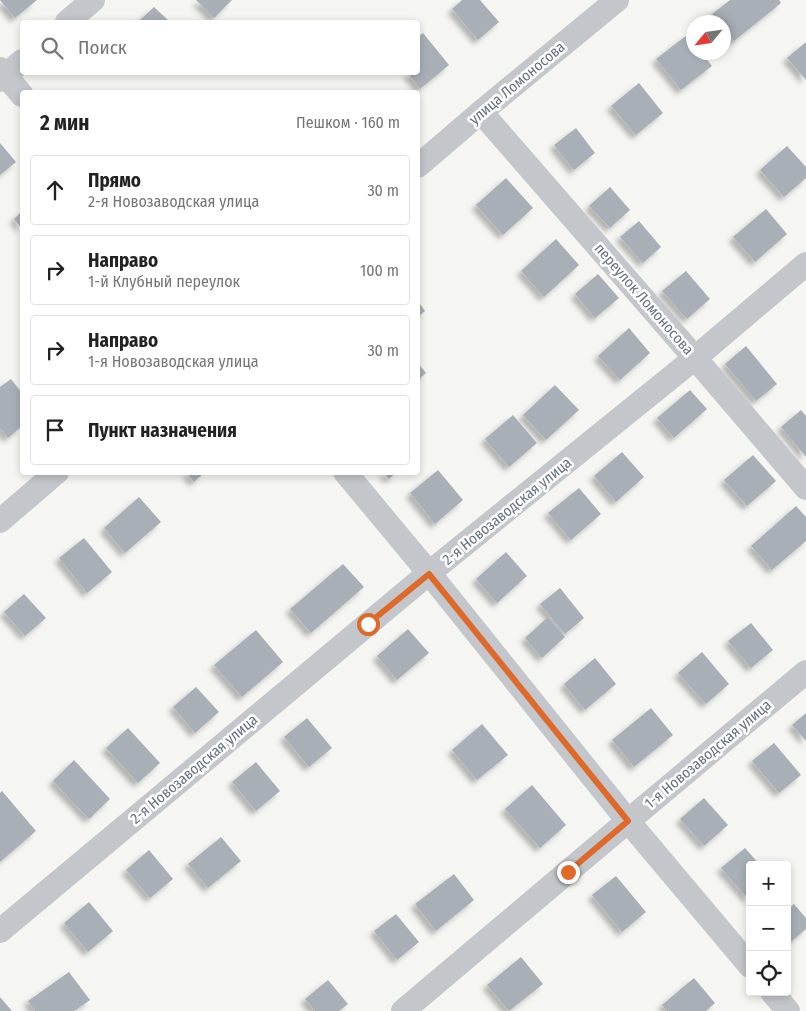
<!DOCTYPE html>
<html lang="ru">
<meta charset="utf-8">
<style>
body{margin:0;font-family:"Fira Sans Condensed",sans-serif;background:#f2f2f2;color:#222}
.controls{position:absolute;right:15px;bottom:15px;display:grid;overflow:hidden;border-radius:5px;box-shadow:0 2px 8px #0003}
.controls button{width:45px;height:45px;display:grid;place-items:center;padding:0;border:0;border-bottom:1px solid #e0e0e0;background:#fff;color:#222;font:25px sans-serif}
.compass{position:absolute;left:686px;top:15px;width:45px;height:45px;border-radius:50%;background:#fff;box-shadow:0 2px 8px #0003;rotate:241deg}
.stop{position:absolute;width:15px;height:15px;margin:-11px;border:4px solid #df6929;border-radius:50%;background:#fff}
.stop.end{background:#df6929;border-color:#fff;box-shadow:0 1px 5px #0008}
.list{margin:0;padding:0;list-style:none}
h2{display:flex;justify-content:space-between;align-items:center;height:65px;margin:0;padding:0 20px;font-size:21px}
h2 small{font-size:16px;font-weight:400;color:#767676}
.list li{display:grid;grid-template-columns:32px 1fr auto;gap:15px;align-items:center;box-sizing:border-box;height:70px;margin:0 10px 10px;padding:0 10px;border:1px solid #e0e0e0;border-radius:5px}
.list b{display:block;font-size:19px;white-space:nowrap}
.list p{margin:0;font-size:16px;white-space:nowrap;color:#767676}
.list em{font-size:16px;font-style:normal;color:#767676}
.icon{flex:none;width:28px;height:28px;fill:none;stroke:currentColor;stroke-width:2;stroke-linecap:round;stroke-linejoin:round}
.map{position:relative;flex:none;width:806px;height:1011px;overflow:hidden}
.search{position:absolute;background:#fff;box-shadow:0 2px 8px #0003;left:20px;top:20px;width:400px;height:55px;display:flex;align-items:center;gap:12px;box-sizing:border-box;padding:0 18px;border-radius:5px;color:#767676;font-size:19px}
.panel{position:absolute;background:#fff;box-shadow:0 2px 8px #0003;left:20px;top:90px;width:400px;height:385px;border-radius:5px}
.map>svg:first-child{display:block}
.building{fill:#a9afb7;filter:url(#shadow)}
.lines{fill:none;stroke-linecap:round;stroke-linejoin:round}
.street{stroke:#c3c6ca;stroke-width:24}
.route{stroke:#df6929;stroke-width:6}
.labels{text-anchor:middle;stroke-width:5;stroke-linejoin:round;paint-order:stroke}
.street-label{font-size:15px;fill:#657283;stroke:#fff}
</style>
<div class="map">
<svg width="806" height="1011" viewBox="0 0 806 1011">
<defs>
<filter id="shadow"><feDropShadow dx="-4.5" dy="4.5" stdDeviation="2.5" flood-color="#0004"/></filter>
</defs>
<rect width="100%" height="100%" fill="#f5f6f2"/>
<g class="building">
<polygon points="0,0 37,0 15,18"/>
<polygon points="196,0 232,0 214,18"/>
<polygon points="462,0 480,0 499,22 478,40 452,9"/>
<polygon points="730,0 779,0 781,3 734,41 724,28 724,22 719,22 712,14"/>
<polygon points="154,7 170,22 138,22"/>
<polygon points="423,33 449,65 420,89 407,72 418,72 418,37"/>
<polygon points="687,35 694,43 694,52 701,52 712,66 681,90 656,59"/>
<polygon points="806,42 806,80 787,58"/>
<polygon points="639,83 663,113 636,135 611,106"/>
<polygon points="576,128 595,153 574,170 554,145"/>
<polygon points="0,143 16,162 0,175"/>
<polygon points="787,146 806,167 806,178 784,197 760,170"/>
<polygon points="506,178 533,208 503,235 476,205"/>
<polygon points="610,187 630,210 610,228 589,206"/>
<polygon points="766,209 787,234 755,262 733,237"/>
<polygon points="22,211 22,229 14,219"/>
<polygon points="639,221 661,247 643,263 620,237"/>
<polygon points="556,239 579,265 544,297 521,271"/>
<polygon points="686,271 710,299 687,319 662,291"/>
<polygon points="598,274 619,298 595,318 575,294"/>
<polygon points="418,301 425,311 418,317"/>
<polygon points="629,328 650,353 620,380 598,356"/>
<polygon points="746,346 777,384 756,401 725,364"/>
<polygon points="418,363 426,373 418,380"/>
<polygon points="11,379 22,393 22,426 8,438 0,428 0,387"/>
<polygon points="555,385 579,410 546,440 523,415"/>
<polygon points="690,390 707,409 674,438 657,418"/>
<polygon points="801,410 806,416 806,457 781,427"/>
<polygon points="513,415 537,443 509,467 485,439"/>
<polygon points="622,452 644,477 616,502 594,476"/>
<polygon points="753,455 776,481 747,506 724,480"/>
<polygon points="438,470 463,500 435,524 410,493"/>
<polygon points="186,472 205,472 194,482"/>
<polygon points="383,472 397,472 389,479"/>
<polygon points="579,488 601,514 571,540 548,513"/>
<polygon points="139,497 161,522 125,553 104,528"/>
<polygon points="796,506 806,517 806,541 772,570 751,546"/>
<polygon points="84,538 112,572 87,593 59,558"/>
<polygon points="506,552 527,576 497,603 476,579"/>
<polygon points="343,564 364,587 311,633 290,609"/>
<polygon points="560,588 584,618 565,634 540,604"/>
<polygon points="24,594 46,618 25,636 4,612"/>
<polygon points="548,617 565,637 542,658 525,638"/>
<polygon points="751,623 773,650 751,668 728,641"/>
<polygon points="408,629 429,653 397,680 377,656"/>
<polygon points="256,630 283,662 242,697 214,665"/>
<polygon points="702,652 729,684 706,704 678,673"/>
<polygon points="595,658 616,684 585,710 564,684"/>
<polygon points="196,687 219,712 195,733 173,707"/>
<polygon points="651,708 673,735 634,767 612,740"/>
<polygon points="806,713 806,741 792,725"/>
<polygon points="307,718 332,748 309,767 284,737"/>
<polygon points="482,724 508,755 477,780 452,750"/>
<polygon points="128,728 160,763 138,783 106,748"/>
<polygon points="774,743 801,775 779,793 752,761"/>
<polygon points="74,760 110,799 89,819 53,781"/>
<polygon points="256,762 280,791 256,811 232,782"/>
<polygon points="532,785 566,825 540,848 505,809"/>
<polygon points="2,791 36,831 0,862 0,793"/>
<polygon points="704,798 728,825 704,846 680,819"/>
<polygon points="221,837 241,861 208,888 188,864"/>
<polygon points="745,848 760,865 750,865 750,897 748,899 721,868"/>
<polygon points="149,850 173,879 150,898 126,870"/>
<polygon points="454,874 474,900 436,931 415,904"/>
<polygon points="616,876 646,912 622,932 592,895"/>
<polygon points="89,902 113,931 88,952 64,923"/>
<polygon points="794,904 806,918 806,929 787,945 787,910"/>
<polygon points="396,914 419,942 397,960 374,931"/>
<polygon points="521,957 543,984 509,1011 487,985"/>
<polygon points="69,972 90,1000 74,1011 35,1011 28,1001"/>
<polygon points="694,978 715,1003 706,1011 667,1011 662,1005"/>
<polygon points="328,980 348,1004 339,1011 315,1011 305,999"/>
<polygon points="0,997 12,1011 0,1011"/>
</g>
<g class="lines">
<g class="street">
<polyline points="67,22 93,0"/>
<polyline points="0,69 22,95"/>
<polyline points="0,80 22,61"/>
<polyline points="481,112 695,358 806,488"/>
<polyline points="418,166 481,112 617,0"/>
<polyline points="345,472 429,573 628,821 750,966"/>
<polyline points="0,521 57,472"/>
<polyline points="0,931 429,573 695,358 806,264"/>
<polyline points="772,992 788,1011"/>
<polyline points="403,1011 628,821 806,672"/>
</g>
</g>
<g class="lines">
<polyline class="route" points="368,624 429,574 628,821 568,872"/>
</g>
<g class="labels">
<g class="street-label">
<text transform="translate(517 83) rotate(-40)" y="5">улица Ломоносова</text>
<text transform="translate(644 299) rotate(49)" y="5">переулок Ломоносова</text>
<text transform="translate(507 511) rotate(-39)" y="5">2-я Новозаводская улица</text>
<text transform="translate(708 754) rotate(-40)" y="5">1-я Новозаводская улица</text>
<text transform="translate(194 769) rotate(-40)" y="5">2-я Новозаводская улица</text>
</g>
</g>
</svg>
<div class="controls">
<button>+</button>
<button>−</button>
<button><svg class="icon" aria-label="locate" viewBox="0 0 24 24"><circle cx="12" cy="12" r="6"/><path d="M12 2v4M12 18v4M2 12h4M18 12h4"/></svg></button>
</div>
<svg class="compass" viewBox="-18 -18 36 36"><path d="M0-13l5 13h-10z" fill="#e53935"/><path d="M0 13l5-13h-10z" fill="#767676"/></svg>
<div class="stop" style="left:368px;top:624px"></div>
<div class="stop end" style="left:568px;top:872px"></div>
<div class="search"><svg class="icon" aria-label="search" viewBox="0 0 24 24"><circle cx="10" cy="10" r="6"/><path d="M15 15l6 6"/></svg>Поиск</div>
<section class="panel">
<h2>2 мин<small>Пешком · 160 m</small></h2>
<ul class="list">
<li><svg class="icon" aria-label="ahead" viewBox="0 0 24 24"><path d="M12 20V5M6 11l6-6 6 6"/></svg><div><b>Прямо</b><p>2-я Новозаводская улица</p></div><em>30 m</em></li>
<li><svg class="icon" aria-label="right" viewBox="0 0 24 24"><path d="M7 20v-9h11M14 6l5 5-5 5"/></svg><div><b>Направо</b><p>1-й Клубный переулок</p></div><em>100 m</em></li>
<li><svg class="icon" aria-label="right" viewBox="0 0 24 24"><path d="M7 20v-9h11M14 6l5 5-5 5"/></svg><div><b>Направо</b><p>1-я Новозаводская улица</p></div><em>30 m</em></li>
<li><svg class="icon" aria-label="arrive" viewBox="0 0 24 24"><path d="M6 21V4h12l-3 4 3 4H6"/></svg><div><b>Пункт назначения</b></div></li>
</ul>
</section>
</div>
